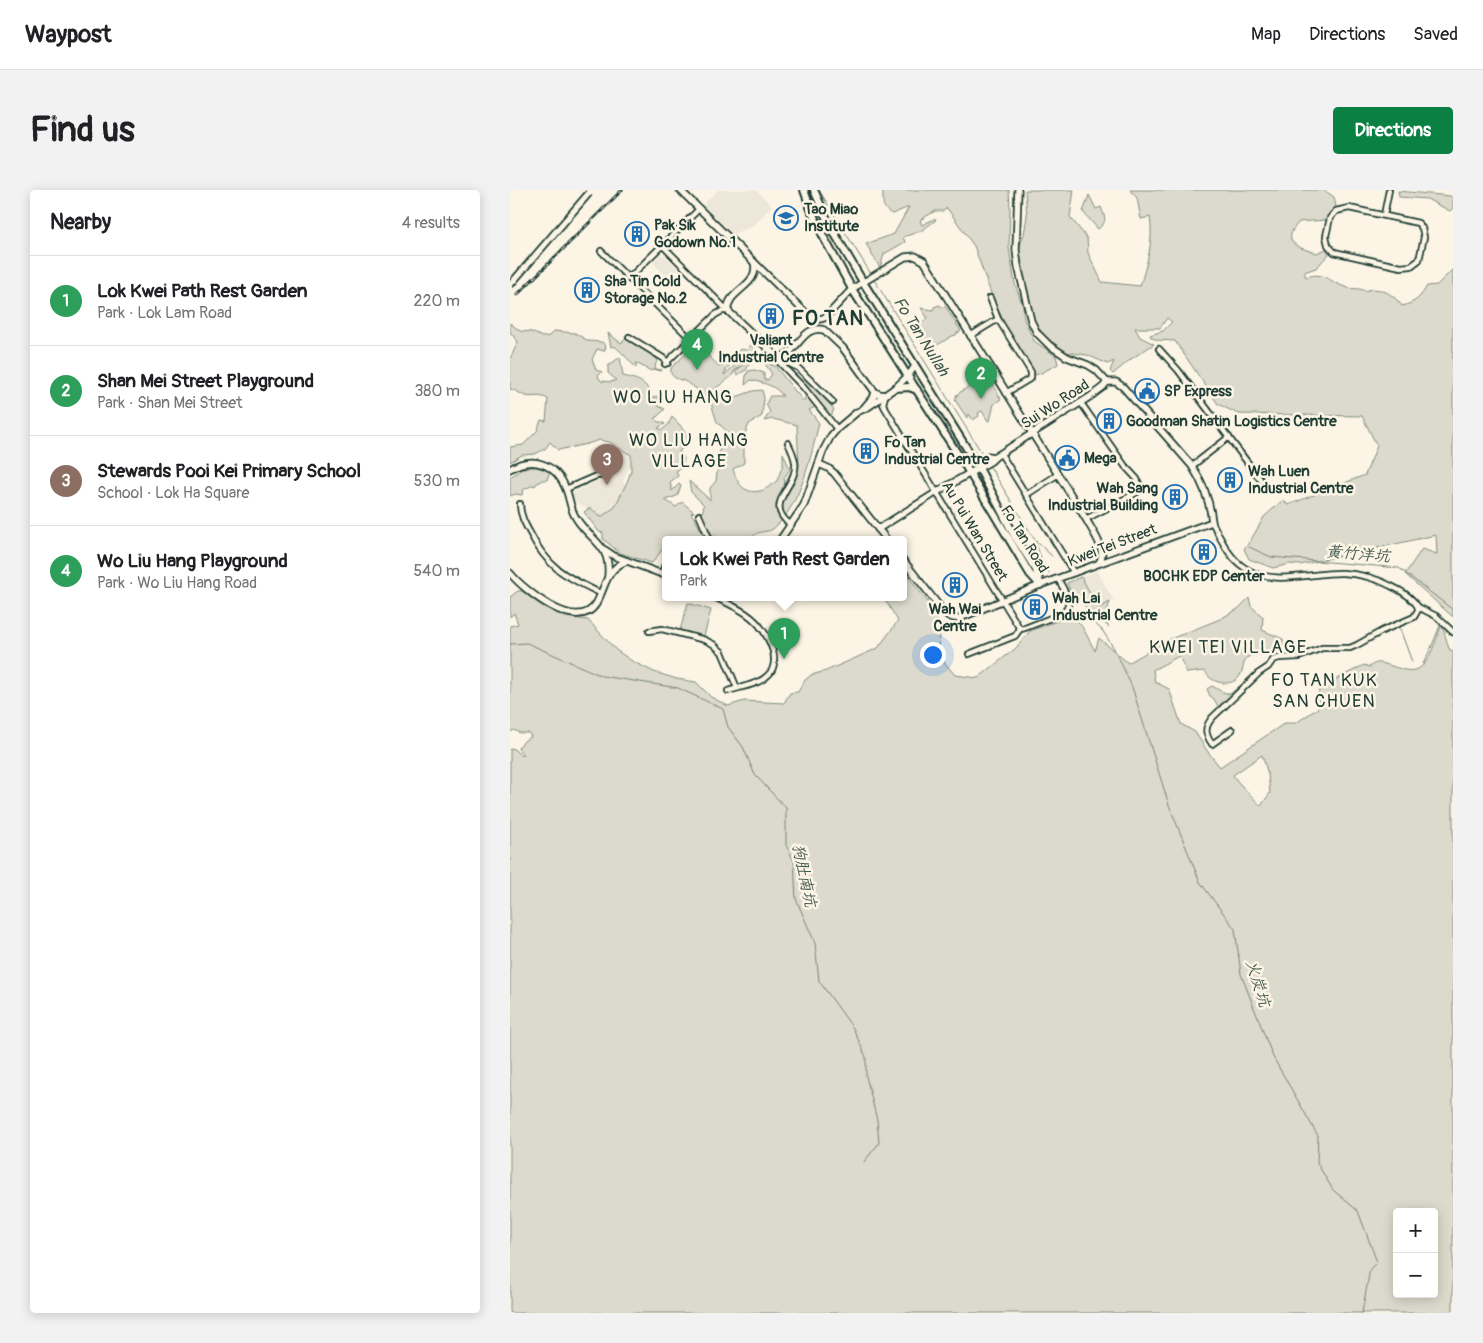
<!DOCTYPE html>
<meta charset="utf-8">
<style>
body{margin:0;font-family:Pangolin,"LXGW WenKai TC",sans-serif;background:#f2f2f2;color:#202124}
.controls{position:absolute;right:15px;bottom:15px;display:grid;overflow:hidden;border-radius:5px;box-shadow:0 2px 12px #0003}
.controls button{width:45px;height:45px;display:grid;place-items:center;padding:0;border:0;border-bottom:1px solid #e0e0e0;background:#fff;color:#202124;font:25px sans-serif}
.you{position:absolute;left:422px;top:464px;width:18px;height:18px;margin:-12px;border:4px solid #fff;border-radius:50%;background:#1a73e8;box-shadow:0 0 0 8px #1a73e833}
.badge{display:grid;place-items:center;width:32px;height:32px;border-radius:50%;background:#0b8043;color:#fff;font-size:16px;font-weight:700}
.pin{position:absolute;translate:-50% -41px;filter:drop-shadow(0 1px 2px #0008)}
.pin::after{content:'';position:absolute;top:26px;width:18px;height:15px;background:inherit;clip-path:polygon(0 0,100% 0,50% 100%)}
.popup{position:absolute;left:152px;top:346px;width:245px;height:65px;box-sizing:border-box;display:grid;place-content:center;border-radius:5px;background:#fff;filter:drop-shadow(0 1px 4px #0005);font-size:16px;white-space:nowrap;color:#757577}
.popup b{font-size:19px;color:#202124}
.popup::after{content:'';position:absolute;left:50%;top:100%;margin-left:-10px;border:10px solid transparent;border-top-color:#fff}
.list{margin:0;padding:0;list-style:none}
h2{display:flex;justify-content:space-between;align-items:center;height:65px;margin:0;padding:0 20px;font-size:21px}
h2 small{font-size:16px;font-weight:400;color:#757577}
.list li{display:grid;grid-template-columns:32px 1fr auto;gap:15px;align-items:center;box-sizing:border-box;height:90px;padding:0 20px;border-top:1px solid #e0e0e0}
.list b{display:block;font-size:19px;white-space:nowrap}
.list p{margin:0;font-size:16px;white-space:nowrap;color:#757577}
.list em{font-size:16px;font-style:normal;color:#757577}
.map{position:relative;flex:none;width:943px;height:1123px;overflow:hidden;border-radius:5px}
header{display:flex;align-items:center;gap:30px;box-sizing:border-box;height:70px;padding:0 25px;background:#fff;border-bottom:1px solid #e0e0e0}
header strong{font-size:24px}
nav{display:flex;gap:28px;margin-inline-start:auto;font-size:18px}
.intro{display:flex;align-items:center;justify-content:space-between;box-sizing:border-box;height:120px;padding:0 30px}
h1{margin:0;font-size:35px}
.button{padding:12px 22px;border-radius:5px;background:#0b8043;color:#fff;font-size:18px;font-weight:700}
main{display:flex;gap:30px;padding:0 30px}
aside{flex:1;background:#fff;border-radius:5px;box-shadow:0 2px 12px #0003}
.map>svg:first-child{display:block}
.built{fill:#ece7d8}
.green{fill:#dcdacc;stroke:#7e8c80;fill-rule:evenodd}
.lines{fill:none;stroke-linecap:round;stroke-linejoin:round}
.stream{stroke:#758479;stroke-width:1}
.minor-casing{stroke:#1f3d34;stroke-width:8}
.tertiary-casing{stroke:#1f3d34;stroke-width:9}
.secondary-casing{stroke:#1f3d34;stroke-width:10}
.minor{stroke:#fcf5e5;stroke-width:4.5}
.tertiary{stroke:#fcf5e5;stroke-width:5.5}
.secondary{stroke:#fcf5e5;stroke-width:6}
.rail-casing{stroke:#1f3d34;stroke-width:3}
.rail{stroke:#fcf5e5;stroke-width:1;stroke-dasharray:4;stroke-linecap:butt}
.tertiary-bridge-casing{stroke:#1f3d34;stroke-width:9;stroke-linecap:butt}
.tertiary-bridge{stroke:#fcf5e5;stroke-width:5.5}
.labels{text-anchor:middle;stroke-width:5;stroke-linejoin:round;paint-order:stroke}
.poi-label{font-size:15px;font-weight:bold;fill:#1f3d34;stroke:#fcf5e5;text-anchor:start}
.street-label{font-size:15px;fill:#1f3d34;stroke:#fcf5e5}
.water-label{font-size:16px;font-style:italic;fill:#435a51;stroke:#fcf5e5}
.quarter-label{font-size:18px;letter-spacing:1px;fill:#1f3d34;stroke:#fcf5e5}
.district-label{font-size:20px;font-weight:bold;letter-spacing:1px;fill:#1f3d34;stroke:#fcf5e5}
</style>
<header>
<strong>Waypost</strong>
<nav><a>Map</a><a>Directions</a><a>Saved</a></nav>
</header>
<div class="intro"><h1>Find us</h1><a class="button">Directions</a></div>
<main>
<aside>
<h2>Nearby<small>4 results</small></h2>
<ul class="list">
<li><span class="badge" style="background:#2e9e5b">1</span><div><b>Lok Kwei Path Rest Garden</b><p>Park · Lok Lam Road</p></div><em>220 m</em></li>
<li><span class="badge" style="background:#2e9e5b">2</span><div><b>Shan Mei Street Playground</b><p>Park · Shan Mei Street</p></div><em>380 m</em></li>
<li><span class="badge" style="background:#8d6e63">3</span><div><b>Stewards Pooi Kei Primary School</b><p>School · Lok Ha Square</p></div><em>530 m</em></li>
<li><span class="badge" style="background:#2e9e5b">4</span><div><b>Wo Liu Hang Playground</b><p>Park · Wo Liu Hang Road</p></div><em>540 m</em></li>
</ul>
</aside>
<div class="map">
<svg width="943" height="1123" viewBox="0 0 943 1123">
<rect width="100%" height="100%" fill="#fcf5e5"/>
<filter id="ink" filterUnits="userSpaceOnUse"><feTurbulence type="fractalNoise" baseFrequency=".02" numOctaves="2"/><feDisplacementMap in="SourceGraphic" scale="10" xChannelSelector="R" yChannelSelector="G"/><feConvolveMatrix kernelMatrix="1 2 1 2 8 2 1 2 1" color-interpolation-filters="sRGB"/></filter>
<g filter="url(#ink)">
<g class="built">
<polygon points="208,0 246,0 262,16 243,36 223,44 193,15"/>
<polygon points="150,65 154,65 169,79 159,89 143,73"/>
<polygon points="96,258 108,258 118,264 121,273 113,291 118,299 109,315 90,332 75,317 66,312 62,306 63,303 87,291 101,292 104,281 91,277"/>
<polygon points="587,381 604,411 589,418 571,387"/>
</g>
<g class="green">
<path d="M 373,0 L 499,0 L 500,18 L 499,58 L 505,94 L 513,116 L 514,129 L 524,151 L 546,166 L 548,174 L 531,183 L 522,186 L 502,149 L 483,109 L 464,56 L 437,18 L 433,21 L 425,21 L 410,30 L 412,35 L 424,29 L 426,30 L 411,41 L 393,47 L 395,52 L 374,64 L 370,78 L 365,69 L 361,64 L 362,63 L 356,54 L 384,44 L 399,17 L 382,24 C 371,18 373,12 373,0 Z"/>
<path d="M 515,0 L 564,0 L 560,27 L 577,48 L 578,63 L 592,92 L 630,96 C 637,73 644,51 640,27 L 631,29 L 627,8 L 620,0 L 814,0 L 824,7 L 826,17 L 820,22 L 816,30 L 789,32 C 769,53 789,58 807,63 L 816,59 L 819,64 L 806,78 L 794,82 L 796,87 C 815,81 819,92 835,97 C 842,100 848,97 855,101 C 870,95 884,105 892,116 C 905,113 911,107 917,96 L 927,95 L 943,79 L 943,427 L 895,384 L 912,359 L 927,364 L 926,345 L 790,375 L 780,374 L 763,378 L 739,369 L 734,359 L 742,348 L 754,327 L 773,310 L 778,315 L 855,285 L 867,256 L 852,226 L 728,224 L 708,214 L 665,151 L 647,150 L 641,147 L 640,145 L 653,141 L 662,132 L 657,128 L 650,138 L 625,138 L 630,147 L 644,154 L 621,169 L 603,184 L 600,181 L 604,171 L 598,174 L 577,165 L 556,162 L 534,146 L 524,134 L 511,82 L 509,58 L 514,44 L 517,26 Z"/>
<polygon points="888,1 940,6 943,8 943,18 940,21 917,9 889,7"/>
<path d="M 579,5 L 586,19 L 591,17 C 595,28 598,31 588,39 L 573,22 Z"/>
<polygon points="429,115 432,117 435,116 451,141 446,144 446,145 442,146 421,159 419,157 414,157 410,148 413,146 409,139 410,133 416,130 417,127 411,118 423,120 424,117"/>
<path d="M 0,133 L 10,141 L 22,142 L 32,147 L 39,146 L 44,141 L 65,143 L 78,151 L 92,152 L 96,157 L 94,161 L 87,159 L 82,169 L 86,180 L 92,182 L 88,186 L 91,191 L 101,192 L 106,190 L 98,183 L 98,176 L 110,167 L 113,186 C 125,189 139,191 141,208 L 148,206 L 148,216 L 155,219 L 145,229 L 148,232 L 152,232 L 155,234 L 148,238 L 152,240 L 158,235 L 162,227 L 170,235 L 181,252 L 169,261 L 174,268 L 173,277 L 166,281 L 168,286 L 160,292 L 162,301 L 169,294 L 171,296 L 167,306 L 155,310 L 166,317 L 172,312 L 184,322 L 181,323 L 197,350 L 155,350 L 155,356 L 142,373 L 110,363 L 93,349 L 93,343 L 89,342 L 74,322 L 80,318 L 91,327 L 105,317 L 117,292 L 121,281 L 121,265 L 99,252 L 90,250 L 77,254 L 48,260 L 40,252 L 35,259 L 25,264 L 12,265 L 0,272 L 0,257 L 13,255 L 27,241 L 31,230 L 36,231 L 38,209 C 29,204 25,208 16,206 C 10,204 6,200 0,199 L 0,169 L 8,152 L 0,142 Z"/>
<path d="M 98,143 L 111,153 L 119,146 L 148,170 L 145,175 L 146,179 L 152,180 L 151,181 L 144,179 L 141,181 L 126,173 L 126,178 L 125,177 C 120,171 109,159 104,156 L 101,157 Z"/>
<path d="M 186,154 L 210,177 L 220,168 L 221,172 L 214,184 L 214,185 L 230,171 L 225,172 L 225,171 L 228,167 L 225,165 L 230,159 L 236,160 L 241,155 L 250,167 L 241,171 L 236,180 L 227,185 L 225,182 L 233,175 L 224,181 L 222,186 L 194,207 C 190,201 181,194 174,191 C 171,190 164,188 163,186 C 160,184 161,181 161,178 Z"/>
<path d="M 254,170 L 260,171 L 261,175 L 265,176 L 294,212 L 297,198 L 285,185 L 289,182 L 324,219 L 322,224 L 319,226 L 310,215 L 299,220 L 309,233 C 301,266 291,316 263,339 C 259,342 253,341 248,343 C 245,344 242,348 240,350 L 203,350 L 205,348 L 198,339 L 192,325 L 194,315 L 181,302 L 179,291 L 200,310 L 200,298 L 206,291 L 210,257 L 223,254 L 224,248 L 207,232 L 200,210 L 214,202 L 220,209 L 243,201 L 252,200 L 254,208 L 252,226 L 239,234 L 234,246 L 234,273 L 223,279 C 227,293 233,304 250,301 C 256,300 262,294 267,291 L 273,274 L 273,263 L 280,279 L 274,288 L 275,294 L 281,282 L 289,277 L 287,235 L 263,229 L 254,231 L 260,222 L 256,214 L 260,206 L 273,206 C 265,195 253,193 241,190 L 235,195 L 236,186 L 238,181 L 245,180 L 254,183 L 254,190 L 258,190 L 262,184 L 253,171 Z"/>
<polygon points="477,185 491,209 484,214 480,231 478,231 472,221 468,223 469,226 463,230 459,224 457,228 445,210 447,204 449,204 449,203"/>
<polygon points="26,277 32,279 33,277 40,281 37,290 32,290 26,294 25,296 23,295 13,300 12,305 5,304 1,306 0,304 0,286 2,286 13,278"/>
<path d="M 393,380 L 425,421 L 430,444 L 429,466 L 445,485 L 468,488 L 506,458 L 520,441 L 563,425 L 573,438 L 585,461 L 589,448 L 618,473 L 658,450 L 710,429 L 728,419 L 739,408 L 741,416 L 753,427 L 752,440 L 773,449 L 773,458 C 760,461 747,462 736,468 C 733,474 733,482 729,487 C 722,496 707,494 699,487 C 697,485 696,482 694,481 L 677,483 L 669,466 L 643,480 L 645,492 L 659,499 L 671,534 L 685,542 L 698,562 L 710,577 L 775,533 L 786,533 L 808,518 L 809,498 L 854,475 L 859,477 C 862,475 866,472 870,473 C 884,475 903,488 914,474 C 923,463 927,446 932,434 L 939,459 L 943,461 L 943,1123 L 0,1123 L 0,559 L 3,558 L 11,566 L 14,565 L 9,560 L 8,558 L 15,550 L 21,547 L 19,543 L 10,543 L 4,540 L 0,542 L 0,436 L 8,434 L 4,423 L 0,427 L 0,407 L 8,401 L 15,401 L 55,427 L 78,430 L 106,460 L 122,471 L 144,482 L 167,489 L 186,492 L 201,507 L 218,516 L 234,511 L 274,513 L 280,503 L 288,502 L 295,490 L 301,485 L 316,481 L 368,458 L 388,431 L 374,408 L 393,408 ZM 752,565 L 758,584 L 760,603 L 751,616 L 728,592 L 723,585 ZM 887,1022 L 924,1022 L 924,1104 L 887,1104 Z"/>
<polygon points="571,387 589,418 600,412 594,430 599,437 562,405 557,393"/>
<polygon points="178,413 201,420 194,446 170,440"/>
<path d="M 732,494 L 740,496 C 731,506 718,508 709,518 L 704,509 L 700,506 L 697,499 L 702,496 L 713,502 L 720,504 Z"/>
</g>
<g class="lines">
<g class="stream">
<polyline points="309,0 361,84"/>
<polyline points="363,88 473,265"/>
<polyline points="479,275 525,350 532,371 539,383"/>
<polyline points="526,351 542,366"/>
<polyline points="739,357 761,367 889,378 943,420"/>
<polyline points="570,420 592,440 605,460 622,497 659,615 690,692 725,739 731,784 763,867 808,946 807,973 823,1000 848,1021 867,1072 860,1079 852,1123"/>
<polyline points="890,439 902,472"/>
<polyline points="0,454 17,453 92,486 168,498 213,519 218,537 233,557 245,585 276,618 276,655 284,671 286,709 305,753 309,791 343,838 356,867 356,886 367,930 369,953 354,972"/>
<polyline points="913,474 921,458 931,433"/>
</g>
<defs>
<g id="minor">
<polygon points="839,18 908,33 912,38 914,47 909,70 901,76 891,77 824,62 818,55 816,46 820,28 826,21"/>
<polyline points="874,25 879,0"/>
<polyline points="152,55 218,121"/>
<polyline points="91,61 181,149"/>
<polyline points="118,89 189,19"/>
<polyline points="480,108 488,129 521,182 521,188 496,203"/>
<polyline points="460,146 488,129"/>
<polyline points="119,147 153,168 158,173"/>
<polyline points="649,159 668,180 753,293"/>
<polyline points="277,164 279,169 323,212"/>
<polyline points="267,167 269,172 294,198 327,239"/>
<polyline points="268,168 286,177"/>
<polyline points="155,174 205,125 212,121 217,121"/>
<path d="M 375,206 L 373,214 L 375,218 L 510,439 L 515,438 L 551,424 C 566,416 554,400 548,389"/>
<polyline points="571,213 615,276 627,289 630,297 628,301 626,303 576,329"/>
<path d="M 278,253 C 281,259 284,266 285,272 C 289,296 251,313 281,335"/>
<polyline points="491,264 564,383"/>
<polyline points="682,276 719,247"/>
<polyline points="56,299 86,286 97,285"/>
<polyline points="516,305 547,285"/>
<path d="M 10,314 C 10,325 15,334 20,343 C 38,379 57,387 90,403"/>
<polyline points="189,325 200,350"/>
<path d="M 702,332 C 711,349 718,367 735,378 C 763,397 802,382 833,383 C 850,384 866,388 881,396 C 892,401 902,407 908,417"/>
<path d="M 206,408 C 234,420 253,430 263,461 C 265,470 265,480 257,486 C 248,495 230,497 218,501"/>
<polyline points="908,417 926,426 943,442"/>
<polyline points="139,441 152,439 195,450 203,454 212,462 227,498"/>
<polyline points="459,464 505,446 510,439"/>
<path d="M 722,540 L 702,554 C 695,544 694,538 702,528 L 749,483 L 758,477 L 763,470 L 769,468 L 789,467 L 812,458 L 840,458 L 847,455 L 872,441 L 904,427 L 908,420 L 908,417"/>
</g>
<g id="tertiary">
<path d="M 170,0 L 299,126 C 305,130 310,130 316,127 L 342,99 L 395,67 L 405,66 L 414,71 L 576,329 C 582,341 598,360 589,373"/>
<polyline points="508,0 506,60 508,76 521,131 527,143 539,155 557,167 578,175 586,180 597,192"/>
<path d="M 244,72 C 251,96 215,101 218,121 L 267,167 C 286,169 291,133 314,140 L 333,158 L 365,202 L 369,204 L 375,205"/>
<polyline points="353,219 364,206 365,202"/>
<polyline points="465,272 478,266 485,267"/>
<polyline points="309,274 318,278 324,283 377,350"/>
<path d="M 0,279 C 23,265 46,274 56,299 C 60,309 60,319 66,328 C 81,352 101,354 98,386"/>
<polyline points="368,339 427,302 481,271 485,267 581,206 593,197 597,192"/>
<polyline points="270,350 294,315 313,261 321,246 327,239 347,222 358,217 385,198 398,186 405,176"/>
<polyline points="95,360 104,366 152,384 155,376"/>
<path d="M 393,370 L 433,421 C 439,427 443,429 450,428 L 530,395 L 702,332 C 700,312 693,293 682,276 L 613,197 L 606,192 L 597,192"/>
<path d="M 0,383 C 14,400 67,444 86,414 C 96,397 95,379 117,371"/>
</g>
<g id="secondary">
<polyline points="294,0 302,22 314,48 342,99 456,277 520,384 530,395"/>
<polyline points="304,0 319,34 353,92 469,278 505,347 526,380 530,393"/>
<polyline points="385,198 399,197 407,200"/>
</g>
</defs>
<use href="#minor" class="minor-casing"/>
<use href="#tertiary" class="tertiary-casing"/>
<use href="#secondary" class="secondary-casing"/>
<use href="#minor" class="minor"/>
<use href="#tertiary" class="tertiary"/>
<use href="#secondary" class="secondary"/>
<defs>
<polyline id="rail" points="7,105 112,0"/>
</defs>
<use href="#rail" class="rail-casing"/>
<use href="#rail" class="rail"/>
<defs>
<polyline id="tertiary-bridge" points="0,95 79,3"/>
</defs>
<use href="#tertiary-bridge" class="tertiary-bridge-casing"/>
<use href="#tertiary-bridge" class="tertiary-bridge"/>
</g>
</g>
<defs>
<symbol id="university-ring" viewBox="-11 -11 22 22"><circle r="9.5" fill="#fcf5e5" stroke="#1f6fb2" stroke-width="1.5"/><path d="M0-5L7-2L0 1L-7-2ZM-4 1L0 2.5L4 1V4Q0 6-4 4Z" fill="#1f6fb2"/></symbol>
<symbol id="building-ring" viewBox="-11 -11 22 22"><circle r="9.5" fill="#fcf5e5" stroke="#1f6fb2" stroke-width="1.5"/><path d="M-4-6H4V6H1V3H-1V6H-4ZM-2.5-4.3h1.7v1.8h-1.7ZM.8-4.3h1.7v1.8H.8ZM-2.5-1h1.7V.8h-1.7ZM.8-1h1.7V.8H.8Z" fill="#1f6fb2"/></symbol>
<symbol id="civic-ring" viewBox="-11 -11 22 22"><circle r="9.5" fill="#fcf5e5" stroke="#1f6fb2" stroke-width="1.5"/><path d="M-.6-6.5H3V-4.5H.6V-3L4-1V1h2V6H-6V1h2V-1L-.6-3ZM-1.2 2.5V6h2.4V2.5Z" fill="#1f6fb2"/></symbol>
</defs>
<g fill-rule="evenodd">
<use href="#university-ring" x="262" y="14" width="28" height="28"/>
<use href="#building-ring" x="113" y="30" width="28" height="28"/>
<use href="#building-ring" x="63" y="86" width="28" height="28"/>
<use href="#building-ring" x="247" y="112" width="28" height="28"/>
<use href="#civic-ring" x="623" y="187" width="28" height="28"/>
<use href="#building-ring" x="585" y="217" width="28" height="28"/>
<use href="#building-ring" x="342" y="247" width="28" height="28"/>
<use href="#civic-ring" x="543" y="254" width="28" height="28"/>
<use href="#building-ring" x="706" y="276" width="28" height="28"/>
<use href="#building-ring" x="651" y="293" width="28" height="28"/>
<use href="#building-ring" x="680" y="348" width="28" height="28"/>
<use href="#building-ring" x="431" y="381" width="28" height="28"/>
<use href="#building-ring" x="511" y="403" width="28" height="28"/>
</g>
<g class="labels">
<g class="poi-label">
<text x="294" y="24">Tao Miao<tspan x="294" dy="17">Institute</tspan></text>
<text x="144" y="40">Pak Sik<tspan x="144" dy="17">Godown No.1</tspan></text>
<text x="94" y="96">Sha Tin Cold<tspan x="94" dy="17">Storage No.2</tspan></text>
<text x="261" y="155" text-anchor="middle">Valiant<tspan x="261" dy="17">Industrial Centre</tspan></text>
<text x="654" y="206">SP Express</text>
<text x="616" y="236">Goodman Shatin Logistics Centre</text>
<text x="374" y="257">Fo Tan<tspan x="374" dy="17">Industrial Centre</tspan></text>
<text x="574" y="273">Mega</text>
<text x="738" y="286">Wah Luen<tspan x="738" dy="17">Industrial Centre</tspan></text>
<text x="648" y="303" text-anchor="end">Wah Sang<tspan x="648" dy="17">Industrial Building</tspan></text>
<text x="694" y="391" text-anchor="middle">BOCHK EDP Center</text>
<text x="542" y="413">Wah Lai<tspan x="542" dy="17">Industrial Centre</tspan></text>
<text x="445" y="424" text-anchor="middle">Wah Wai<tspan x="445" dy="17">Centre</tspan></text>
</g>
<g class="street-label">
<text transform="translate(545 214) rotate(-33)" y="5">Sui Wo Road</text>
<text transform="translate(465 341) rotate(59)" y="5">Au Pui Wan Street</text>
<text transform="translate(515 349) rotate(58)" y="5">Fo Tan Road</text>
<text transform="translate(602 355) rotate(-21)" y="5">Kwei Tei Street</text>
</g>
<g class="water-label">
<text transform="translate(412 146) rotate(58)" y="6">Fo Tan Nullah</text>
<text transform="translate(848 363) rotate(5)" y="6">黃竹洋坑</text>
<text transform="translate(295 685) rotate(78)" y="6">狗肚南坑</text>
<text transform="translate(749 793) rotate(73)" y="6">火炭坑</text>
</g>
<g class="quarter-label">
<text x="163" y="213">WO LIU HANG</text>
<text x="179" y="256">WO LIU HANG<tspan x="179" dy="21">VILLAGE</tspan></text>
<text x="718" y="463">KWEI TEI VILLAGE</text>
<text x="814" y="496">FO TAN KUK<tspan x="814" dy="21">SAN CHUEN</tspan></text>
</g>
<g class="district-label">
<text x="318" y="135">FO TAN</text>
</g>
</g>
</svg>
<div class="controls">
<button>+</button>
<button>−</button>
</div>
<div class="you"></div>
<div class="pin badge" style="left:274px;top:469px;background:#2e9e5b">1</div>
<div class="popup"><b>Lok Kwei Path Rest Garden</b>Park</div>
<div class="pin badge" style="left:471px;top:209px;background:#2e9e5b">2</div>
<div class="pin badge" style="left:97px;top:295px;background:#8d6e63">3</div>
<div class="pin badge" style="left:187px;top:180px;background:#2e9e5b">4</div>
</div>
</main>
